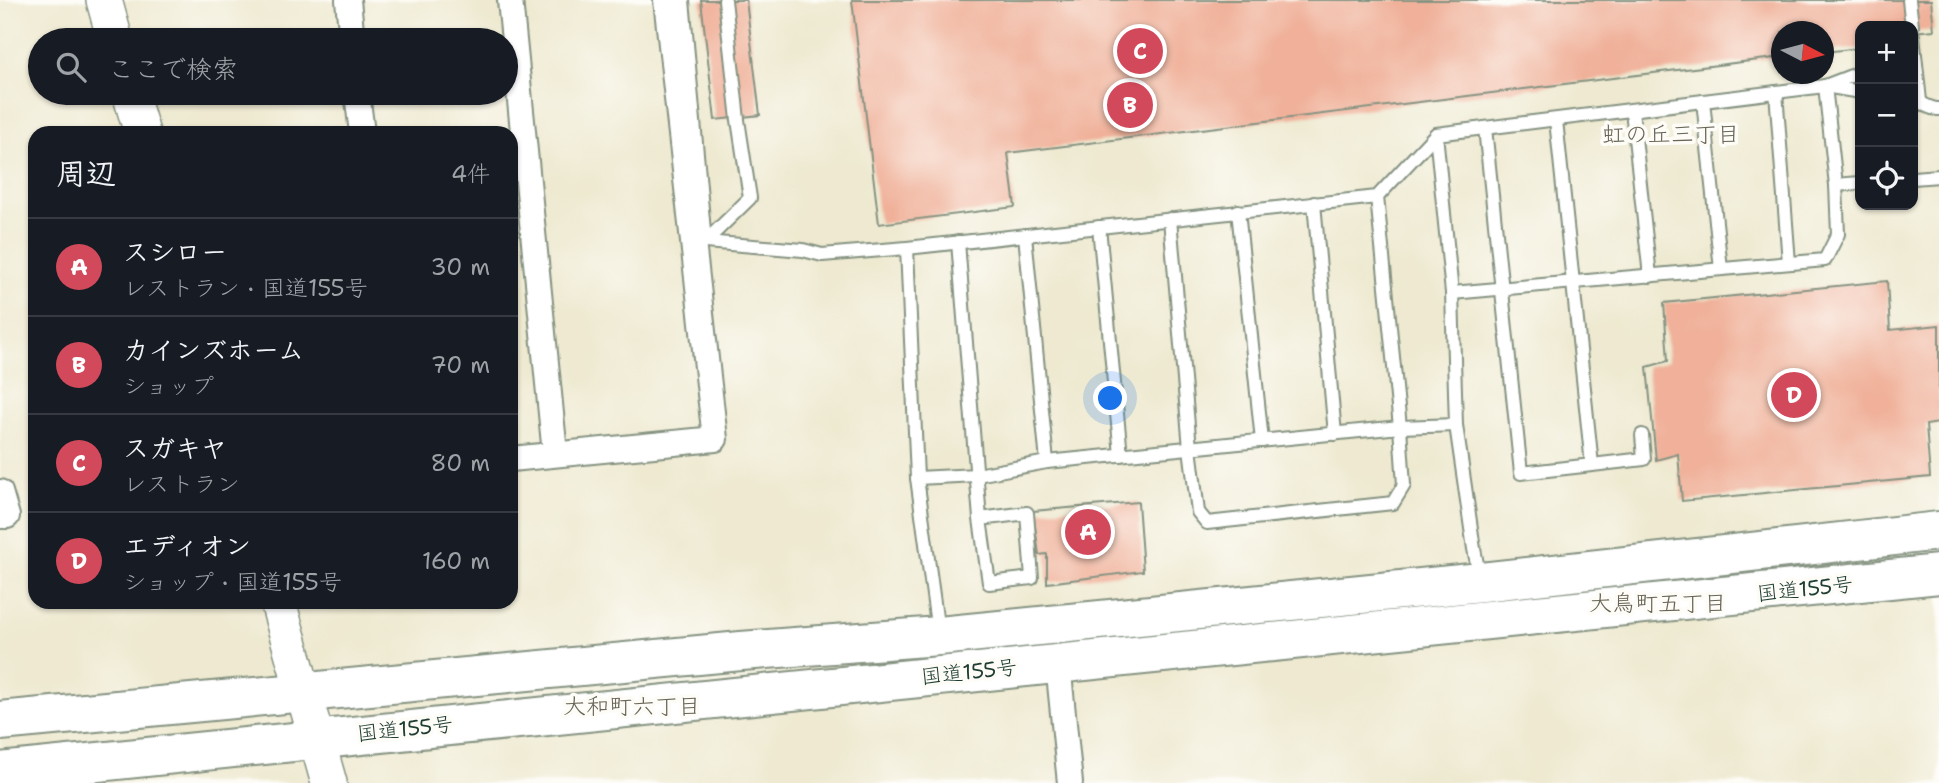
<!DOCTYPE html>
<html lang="ja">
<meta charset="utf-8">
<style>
body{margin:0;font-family:"Shantell Sans","Klee One",sans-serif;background:#242831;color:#f1f3f6}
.controls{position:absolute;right:21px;top:21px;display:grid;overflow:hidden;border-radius:14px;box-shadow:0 2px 5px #0004}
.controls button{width:63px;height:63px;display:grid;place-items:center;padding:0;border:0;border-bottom:2px solid #363941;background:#171b24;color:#f1f3f6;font:35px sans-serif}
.compass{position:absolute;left:1771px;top:21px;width:63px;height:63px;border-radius:50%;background:#171b24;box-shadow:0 2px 5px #0004;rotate:96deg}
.you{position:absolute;left:1111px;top:399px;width:24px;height:24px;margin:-18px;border:5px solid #fff;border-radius:50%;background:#1a73e8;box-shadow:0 0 0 10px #1a73e833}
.badge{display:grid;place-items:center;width:46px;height:46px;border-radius:50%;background:#d1495b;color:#fff;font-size:23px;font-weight:700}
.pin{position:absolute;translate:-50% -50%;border:4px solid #fff;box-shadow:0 2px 7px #0006}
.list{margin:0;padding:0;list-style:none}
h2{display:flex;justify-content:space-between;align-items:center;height:91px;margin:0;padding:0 28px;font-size:30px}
h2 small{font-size:23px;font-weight:400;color:#9ea1a6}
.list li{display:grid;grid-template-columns:46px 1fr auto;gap:21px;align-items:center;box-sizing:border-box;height:98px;padding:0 28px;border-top:2px solid #363941}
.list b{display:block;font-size:26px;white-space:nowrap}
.list p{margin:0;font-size:23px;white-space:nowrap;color:#9ea1a6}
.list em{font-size:23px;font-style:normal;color:#9ea1a6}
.icon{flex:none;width:38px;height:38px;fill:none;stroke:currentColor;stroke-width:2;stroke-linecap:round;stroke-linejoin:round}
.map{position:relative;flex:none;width:1939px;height:783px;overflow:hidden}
.search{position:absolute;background:#171b24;box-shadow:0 2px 5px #0004;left:28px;top:28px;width:490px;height:77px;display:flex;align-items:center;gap:18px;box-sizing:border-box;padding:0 24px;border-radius:38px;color:#9ea1a6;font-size:26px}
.panel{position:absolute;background:#171b24;box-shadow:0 2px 5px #0004;left:28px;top:126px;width:490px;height:483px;border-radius:21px}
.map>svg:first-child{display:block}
.building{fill:#f0b099}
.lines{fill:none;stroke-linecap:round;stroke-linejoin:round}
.lane-casing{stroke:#869382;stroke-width:16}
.street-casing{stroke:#869382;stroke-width:28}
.secondary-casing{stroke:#869382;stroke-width:38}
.highway-casing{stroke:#869382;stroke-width:42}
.lane{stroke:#fff;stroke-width:12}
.street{stroke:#fff;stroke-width:24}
.secondary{stroke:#fff;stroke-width:35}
.highway{stroke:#fff;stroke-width:38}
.labels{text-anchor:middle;stroke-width:7;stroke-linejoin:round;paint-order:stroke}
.street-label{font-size:21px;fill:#1f3d34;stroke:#fdfcf7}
.neighbourhood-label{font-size:23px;fill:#686557;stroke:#fdfcf7}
</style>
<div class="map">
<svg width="1939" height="783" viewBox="0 0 1939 783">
<rect width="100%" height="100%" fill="#fdfcf7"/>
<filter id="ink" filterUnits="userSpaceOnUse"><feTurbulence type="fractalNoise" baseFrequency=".0143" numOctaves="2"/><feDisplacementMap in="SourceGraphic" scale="14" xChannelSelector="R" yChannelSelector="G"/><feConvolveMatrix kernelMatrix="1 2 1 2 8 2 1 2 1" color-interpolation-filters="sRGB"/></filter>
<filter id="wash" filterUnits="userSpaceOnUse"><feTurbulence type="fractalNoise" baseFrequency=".00686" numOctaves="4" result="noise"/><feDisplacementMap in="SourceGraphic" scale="28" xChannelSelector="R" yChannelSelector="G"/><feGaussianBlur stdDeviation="1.57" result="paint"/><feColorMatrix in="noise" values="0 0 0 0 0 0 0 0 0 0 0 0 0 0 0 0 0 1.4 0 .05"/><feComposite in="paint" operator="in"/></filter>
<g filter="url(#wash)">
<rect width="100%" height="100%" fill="#eee9d0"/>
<g id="blocks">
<g class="building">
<polygon points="701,0 746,0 760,115 715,120"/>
<polygon points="852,0 1931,0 1934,30 1913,32 1913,26 1860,26 1860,48 1824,52 1824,32 1782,32 1782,57 1008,153 1015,207 879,224"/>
<polygon points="1887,281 1890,330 1939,325 1939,423 1926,425 1930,477 1682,501 1678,454 1656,460 1647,367 1668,361 1664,303"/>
<polygon points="1138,502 1143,571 1047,583 1047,554 1039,555 1033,511"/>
</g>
</g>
</g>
<g filter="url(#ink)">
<use href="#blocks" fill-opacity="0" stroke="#869382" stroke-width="2"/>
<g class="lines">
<defs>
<g id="lane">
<polyline points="683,0 705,242 803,250 822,255 907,248 1377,197 1436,134 1825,86 1851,76 1860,74"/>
<polyline points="1909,0 1912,26"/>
<polyline points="1913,36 1920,101"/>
<polyline points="1825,86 1860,92"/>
<polyline points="1776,92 1789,263"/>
<path d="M 1913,100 C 1922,102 1930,110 1939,109"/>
<polyline points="1703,101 1721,269"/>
<polyline points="1632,110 1650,276"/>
<polyline points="1485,128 1521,473 1592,465 1556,120"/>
<polyline points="1436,134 1452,293 1456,425 1474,549 1480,578"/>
<polyline points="1913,178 1939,176"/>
<polyline points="1836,185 1860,183"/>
<polyline points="1314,203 1335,434"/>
<polyline points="1238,211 1262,441"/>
<polyline points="1170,219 1190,448 1198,512 1207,523 1393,503 1404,485 1400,427 1377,197"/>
<polyline points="1099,227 1121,455"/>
<polyline points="1025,235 1047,462"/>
<polyline points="705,242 750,198 738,120 725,0"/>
<polyline points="958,242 980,519 989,583 1032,578 1027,513 980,519"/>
<polyline points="907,248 917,478 938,632"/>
<polyline points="1452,293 1825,260 1838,234 1836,185 1825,86"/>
<polyline points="1592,465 1644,459 1642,435"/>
<polyline points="917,478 977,475 1047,462 1400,427 1456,425"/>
</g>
<g id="street">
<polyline points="348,0 352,40"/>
<polyline points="510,0 555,454"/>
<polyline points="357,93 362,133"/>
<polyline points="511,459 715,439 666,0"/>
<polyline points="0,492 7,516 0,516"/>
<polyline points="1058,664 1070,783"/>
</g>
<g id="secondary">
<polyline points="104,0 115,40"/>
<polyline points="130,93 142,133"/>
<polyline points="278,602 329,783"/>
</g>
<g id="highway">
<polyline points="0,721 741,651 939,636 1481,582 1939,531"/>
<path d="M 0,772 C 646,702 1293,645 1939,574"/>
</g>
</defs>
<use href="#lane" class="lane-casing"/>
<use href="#street" class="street-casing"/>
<use href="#secondary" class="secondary-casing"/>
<use href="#highway" class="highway-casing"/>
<use href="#lane" class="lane"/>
<use href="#street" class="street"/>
<use href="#secondary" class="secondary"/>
<use href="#highway" class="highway"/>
</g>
</g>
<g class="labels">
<g class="street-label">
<text transform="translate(1805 589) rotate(-6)" y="7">国道155号</text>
<text transform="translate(969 672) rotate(-6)" y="7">国道155号</text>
<text transform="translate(405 729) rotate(-6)" y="7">国道155号</text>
</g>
<g class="neighbourhood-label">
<text x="1671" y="142">虹の丘三丁目</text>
<text x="1658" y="611">大鳥町五丁目</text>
<text x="632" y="714">大和町六丁目</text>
</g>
</g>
</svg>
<div class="controls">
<button>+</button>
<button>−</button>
<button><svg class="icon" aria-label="locate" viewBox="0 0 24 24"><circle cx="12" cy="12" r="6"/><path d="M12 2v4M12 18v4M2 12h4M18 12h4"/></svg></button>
</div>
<svg class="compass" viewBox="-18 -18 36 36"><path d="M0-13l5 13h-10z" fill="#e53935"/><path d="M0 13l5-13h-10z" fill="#9ea1a6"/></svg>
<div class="you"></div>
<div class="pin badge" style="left:1088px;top:532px">A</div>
<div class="pin badge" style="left:1130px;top:105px">B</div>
<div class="pin badge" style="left:1140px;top:51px">C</div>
<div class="pin badge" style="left:1794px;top:395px">D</div>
<div class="search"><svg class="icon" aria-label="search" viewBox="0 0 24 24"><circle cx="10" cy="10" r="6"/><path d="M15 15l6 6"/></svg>ここで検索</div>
<section class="panel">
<h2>周辺<small>4件</small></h2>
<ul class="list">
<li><span class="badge">A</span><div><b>スシロー</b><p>レストラン · 国道155号</p></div><em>30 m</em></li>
<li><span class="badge">B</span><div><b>カインズホーム</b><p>ショップ</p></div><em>70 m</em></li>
<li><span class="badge">C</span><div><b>スガキヤ</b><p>レストラン</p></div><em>80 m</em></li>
<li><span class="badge">D</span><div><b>エディオン</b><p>ショップ · 国道155号</p></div><em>160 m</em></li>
</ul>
</section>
</div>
